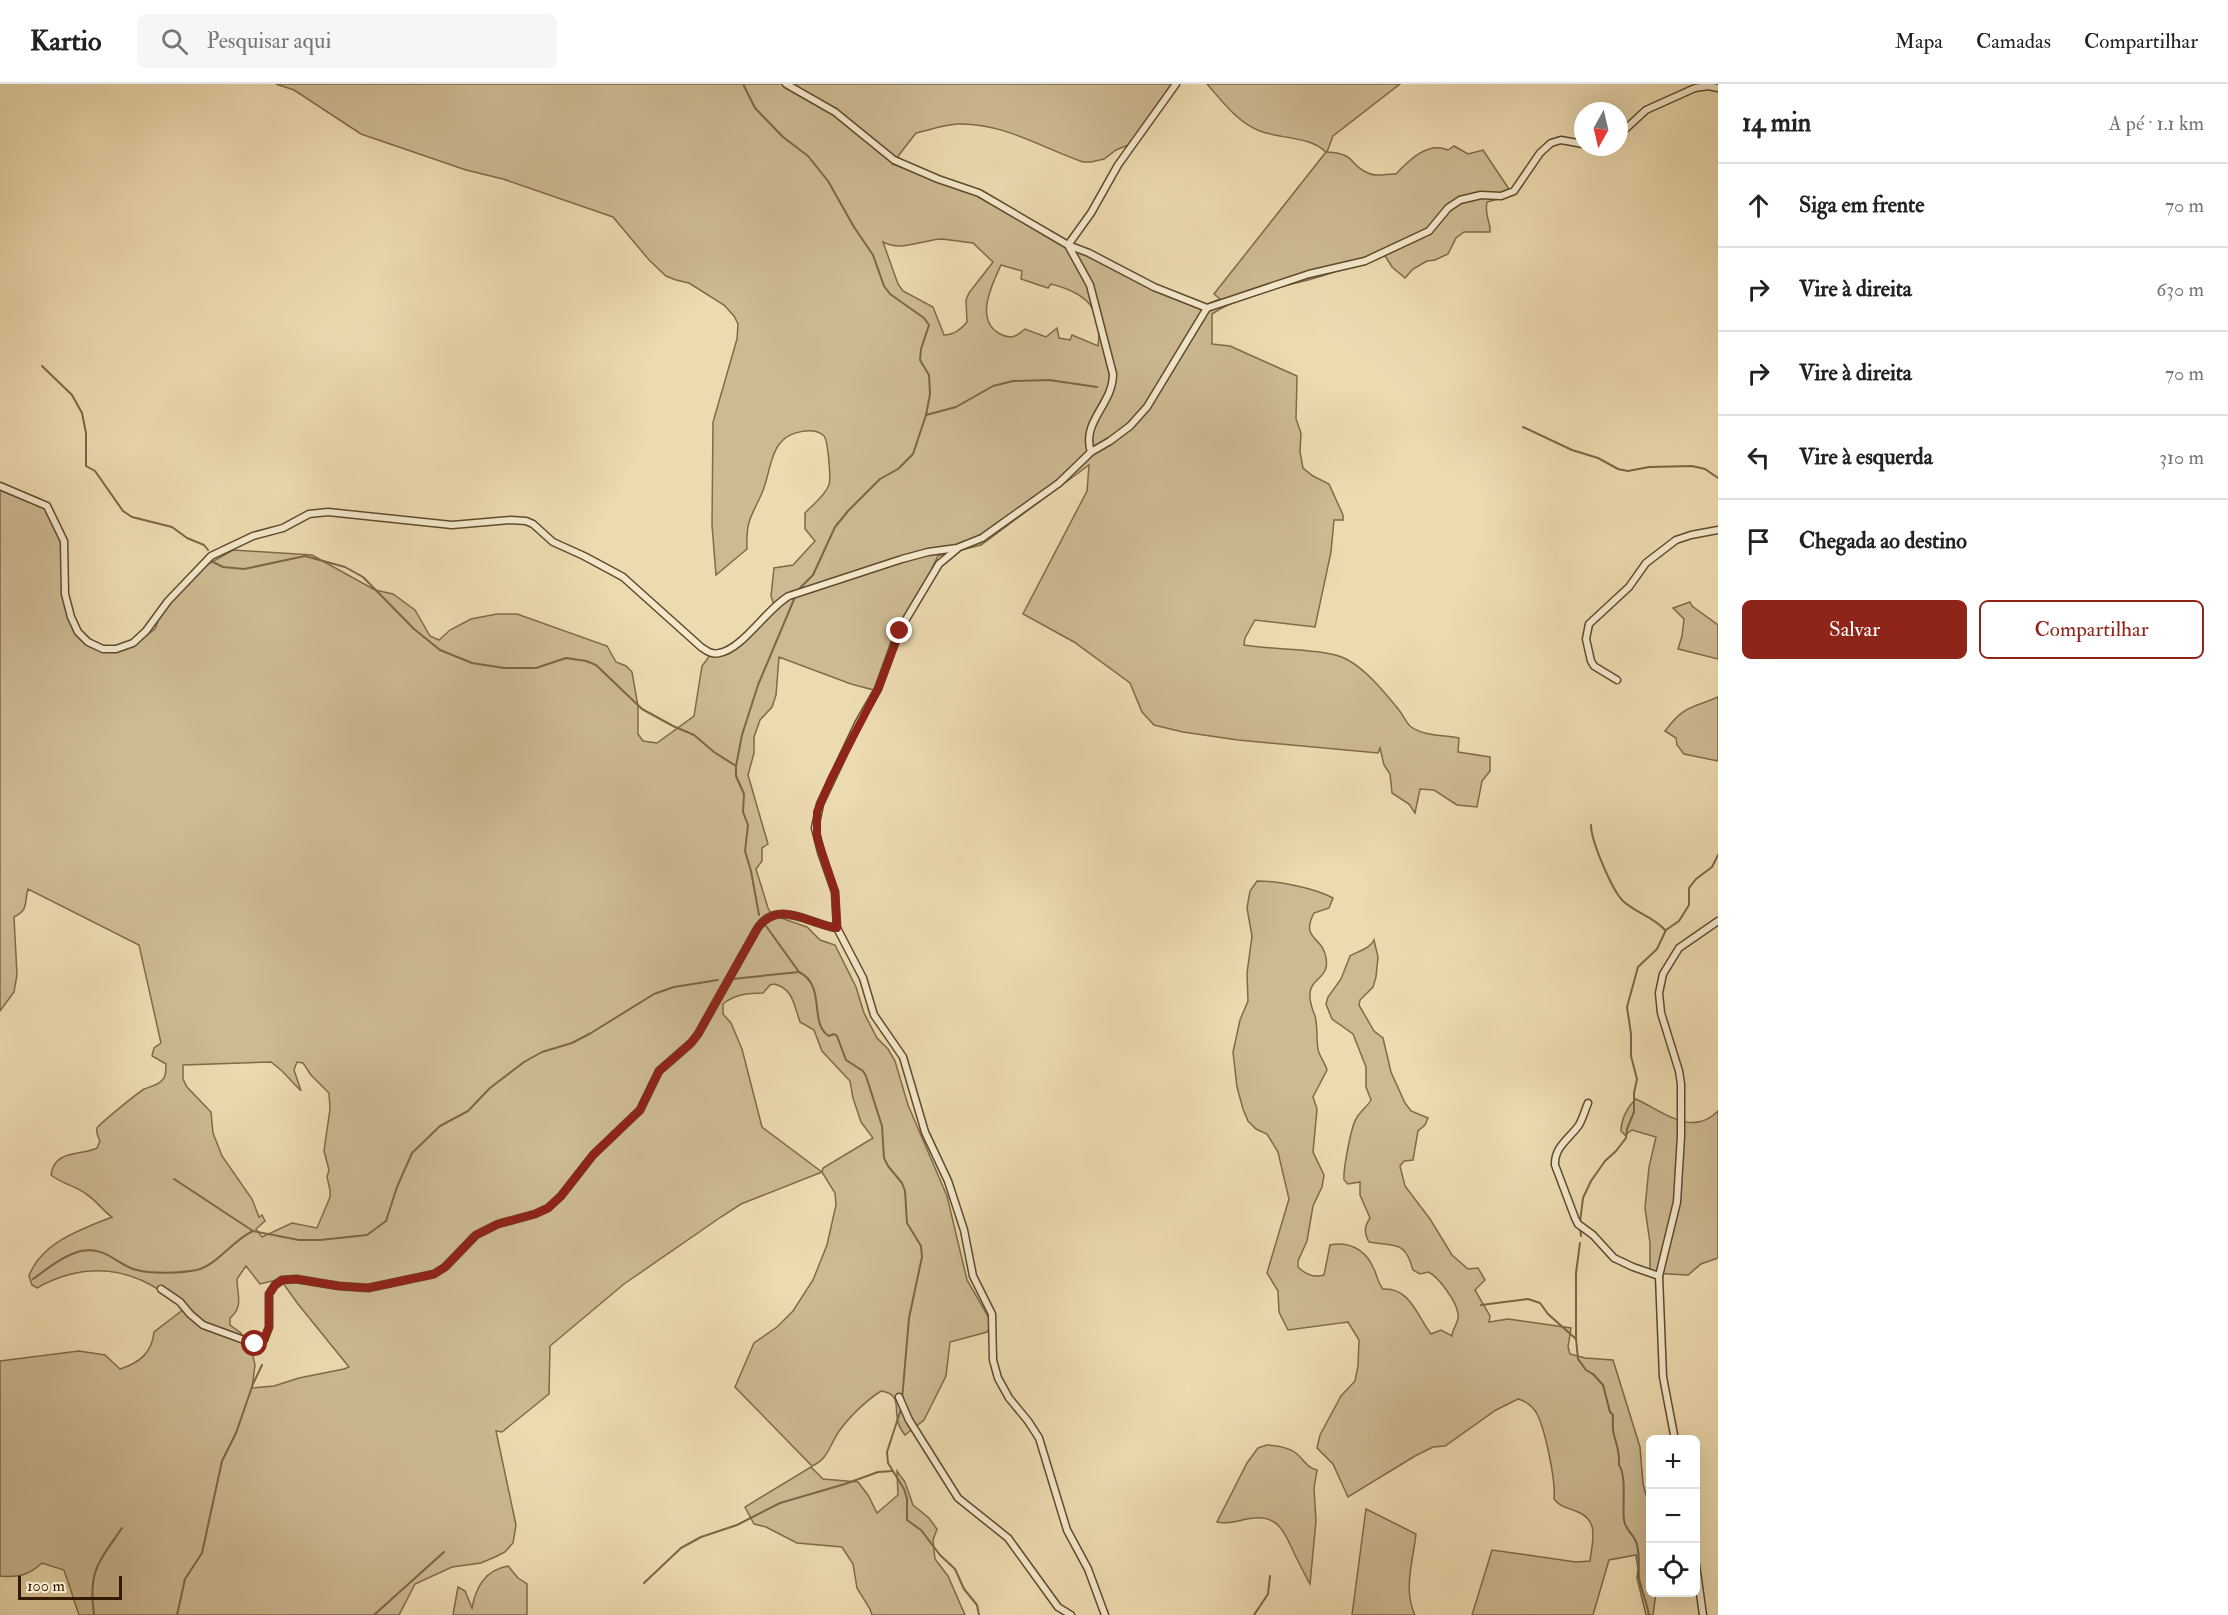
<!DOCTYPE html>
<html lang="pt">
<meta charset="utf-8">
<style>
body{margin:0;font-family:"IM FELL Double Pica",serif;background:#f6f6f6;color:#222}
.controls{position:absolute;right:18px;bottom:18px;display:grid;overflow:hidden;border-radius:9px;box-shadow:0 6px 24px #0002}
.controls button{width:54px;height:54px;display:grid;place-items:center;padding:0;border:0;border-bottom:2px solid #e0e0e0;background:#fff;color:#222;font:30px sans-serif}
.compass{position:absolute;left:1574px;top:18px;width:54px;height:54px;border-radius:50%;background:#fff;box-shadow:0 6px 24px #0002;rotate:188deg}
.scale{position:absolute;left:18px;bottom:15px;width:104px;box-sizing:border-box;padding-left:6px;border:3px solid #311a00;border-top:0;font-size:16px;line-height:21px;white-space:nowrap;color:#311a00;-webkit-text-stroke:4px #f3e8cc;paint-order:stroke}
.stop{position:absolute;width:18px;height:18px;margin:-14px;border:4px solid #8f2418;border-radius:50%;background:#fff}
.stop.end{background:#8f2418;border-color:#fff;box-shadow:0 2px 6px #0008}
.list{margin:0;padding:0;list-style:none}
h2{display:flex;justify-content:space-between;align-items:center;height:78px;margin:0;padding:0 24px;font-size:26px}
h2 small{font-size:20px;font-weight:400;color:#767676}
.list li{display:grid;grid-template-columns:39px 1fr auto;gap:18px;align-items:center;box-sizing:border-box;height:84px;padding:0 24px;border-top:2px solid #e0e0e0}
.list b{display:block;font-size:22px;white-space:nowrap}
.list em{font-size:20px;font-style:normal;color:#767676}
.actions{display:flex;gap:12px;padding:18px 24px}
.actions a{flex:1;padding:14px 0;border:2px solid #8f2418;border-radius:9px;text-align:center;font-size:21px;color:#8f2418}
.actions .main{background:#8f2418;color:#fff}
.icon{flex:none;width:33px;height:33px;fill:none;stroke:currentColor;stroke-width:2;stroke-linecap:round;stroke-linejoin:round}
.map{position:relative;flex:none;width:1718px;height:1531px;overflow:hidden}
header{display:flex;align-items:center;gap:36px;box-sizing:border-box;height:84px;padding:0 30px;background:#fff;border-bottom:2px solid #e0e0e0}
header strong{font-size:28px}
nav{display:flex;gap:33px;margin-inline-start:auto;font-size:21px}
.search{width:420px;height:54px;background:#f6f6f6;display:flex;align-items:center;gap:15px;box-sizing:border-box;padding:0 21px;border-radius:9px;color:#767676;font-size:22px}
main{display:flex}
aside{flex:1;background:#fff}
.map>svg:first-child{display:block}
.green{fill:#cdba92;stroke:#7f6a49;stroke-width:1.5;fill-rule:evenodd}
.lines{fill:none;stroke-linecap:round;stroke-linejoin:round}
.stream{stroke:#7b6646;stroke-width:2}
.street-casing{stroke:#604a2c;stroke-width:9}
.street{stroke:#f3e8cc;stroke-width:6}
.route{stroke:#8f2418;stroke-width:8}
</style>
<header>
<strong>Kartio</strong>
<div class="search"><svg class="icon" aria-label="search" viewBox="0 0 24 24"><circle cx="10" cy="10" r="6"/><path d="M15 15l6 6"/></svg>Pesquisar aqui</div>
<nav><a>Mapa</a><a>Camadas</a><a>Compartilhar</a></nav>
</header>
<main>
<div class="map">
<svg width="1718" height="1531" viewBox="0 0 1718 1531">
<rect width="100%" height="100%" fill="#eddbb0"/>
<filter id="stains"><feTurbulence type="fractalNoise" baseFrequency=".00333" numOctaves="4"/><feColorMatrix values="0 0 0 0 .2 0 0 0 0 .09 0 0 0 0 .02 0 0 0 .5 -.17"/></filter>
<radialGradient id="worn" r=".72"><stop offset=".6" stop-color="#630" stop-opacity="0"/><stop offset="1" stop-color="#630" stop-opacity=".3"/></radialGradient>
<g class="green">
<path d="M 276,0 L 1178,0 L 1133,59 L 1116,66 L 1104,75 L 1091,78 L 1083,78 C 1042,64 1002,38 957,40 C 944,41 929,46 916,49 L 892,80 L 968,107 L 996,119 L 1045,152 L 1161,208 L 1205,221 L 1220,215 L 1214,210 L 1326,68 C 1309,52 1281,55 1260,47 C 1238,39 1222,17 1207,0 L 1400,0 L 1333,52 L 1327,68 C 1358,70 1347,80 1368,89 C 1377,94 1387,89 1396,90 C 1409,76 1428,57 1448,66 L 1454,62 L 1468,70 L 1483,66 L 1513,111 L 1487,118 C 1484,133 1491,137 1490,148 L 1464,148 L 1456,154 L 1448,170 L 1435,176 L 1427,177 L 1413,185 L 1405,194 L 1392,183 L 1384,170 C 1364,177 1343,186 1322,192 C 1285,203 1244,209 1212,230 L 1212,260 L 1230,262 L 1297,292 L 1296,335 L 1301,349 L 1300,368 L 1303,384 L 1313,392 L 1329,400 L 1343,431 L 1343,436 L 1334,436 L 1331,468 L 1315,543 L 1255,536 L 1245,554 L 1244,561 C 1271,566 1325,564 1346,575 C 1366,585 1385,609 1399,626 C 1403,631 1406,638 1410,642 C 1422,652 1444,651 1459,654 L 1458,668 L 1490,673 L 1490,687 L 1482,697 L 1477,723 L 1457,721 L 1434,706 L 1420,705 L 1415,729 L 1409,720 L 1392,709 L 1390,690 L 1384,681 L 1380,664 L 1378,669 L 1238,656 L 1183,648 L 1154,641 L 1142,628 L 1130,599 L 1074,558 L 1023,530 L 1087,407 L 1089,381 L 981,461 L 938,472 L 874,606 L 851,600 L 779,573 L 776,611 L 772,623 L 760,636 L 754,653 L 754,669 L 748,691 L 768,760 L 762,764 L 762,777 L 756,785 L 768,824 L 772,831 L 807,843 L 820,856 L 835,861 L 856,903 L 864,929 L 877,954 L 888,965 L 895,977 L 908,1021 L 947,1112 L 967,1196 L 989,1234 L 989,1244 L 987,1248 L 950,1258 L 946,1292 L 924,1336 L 905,1351 C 902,1347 899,1343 898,1338 C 894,1324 902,1310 881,1307 C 867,1316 850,1332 840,1346 C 830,1359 829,1375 812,1382 L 735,1303 L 754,1259 L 777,1243 L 793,1227 L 813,1196 L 827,1161 L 836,1121 L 835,1109 L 822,1088 L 741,1120 L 721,1133 L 624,1200 L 550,1262 L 549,1310 L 502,1348 L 496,1347 L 516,1441 L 513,1459 L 505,1468 L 495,1473 L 481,1479 L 452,1483 L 415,1500 L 399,1531 L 79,1531 L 64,1486 L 42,1479 C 29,1491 18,1494 0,1492 L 0,1277 L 79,1267 L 105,1271 L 120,1285 C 139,1279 152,1269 154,1248 L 184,1225 C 140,1185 91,1174 37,1204 L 32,1201 L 29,1192 C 41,1159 81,1145 112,1133 C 103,1127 96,1116 86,1110 C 76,1102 62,1100 51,1091 C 54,1065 82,1072 97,1064 L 100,1057 C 98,1053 96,1048 97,1044 C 99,1040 139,1008 144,1005 C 152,1002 159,1001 164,994 C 166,990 166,985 166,980 L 152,972 L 154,964 L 161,959 L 139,861 L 28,805 C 24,819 29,826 14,833 L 17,891 L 14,908 L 0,927 L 0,403 L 38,414 L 51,422 L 59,444 L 66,479 L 68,513 L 78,544 L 95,565 L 130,563 L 155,545 L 164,521 L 196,487 L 233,466 L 312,471 L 375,506 L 393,510 L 415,526 L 430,552 L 439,556 L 450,546 L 471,535 L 497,530 L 517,530 L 607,562 L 616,578 L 626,582 L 632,588 L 638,622 L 638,650 L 643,657 L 657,659 L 694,632 L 702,582 L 710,571 L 738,559 L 774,521 L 771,512 L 774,484 L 793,481 L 815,457 L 805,445 L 805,429 C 813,420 824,413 829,401 C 831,395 828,356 824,352 C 814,342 790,348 782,357 C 770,369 769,393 762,409 C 751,434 746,435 747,465 L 716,491 L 712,441 L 713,338 L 737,255 L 738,240 L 734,232 L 724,221 L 689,199 L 676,196 L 666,192 L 649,176 L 613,133 L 503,95 L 466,86 L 361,50 L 294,6 ZM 942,155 L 973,159 L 993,178 L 969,209 L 966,216 L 967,238 C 962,245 953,251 944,251 L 933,223 L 903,207 L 898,200 L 883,158 C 902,168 921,156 942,155 ZM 1001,181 L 1022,187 L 1021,195 L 1048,204 L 1051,200 C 1086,209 1103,224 1098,262 L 1072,251 L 1070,256 L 1059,254 L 1057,244 L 1046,253 L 1025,245 C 1017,252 1011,256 1000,250 C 974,236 992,200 1001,181 ZM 774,900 C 793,904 794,921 800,938 L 814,946 L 822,967 L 850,997 L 853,1014 L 861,1038 L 873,1054 L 823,1084 L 822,1088 L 762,1043 L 742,965 L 731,939 L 723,930 L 723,920 C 735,910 749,909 763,909 L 770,901 ZM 271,978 L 282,987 L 301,1007 L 294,986 L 297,978 L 303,979 L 311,991 L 329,1009 L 330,1025 L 324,1067 L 329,1086 L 327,1093 L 330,1106 L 330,1113 L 317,1144 L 292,1139 L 262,1153 L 256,1145 L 265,1137 L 262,1131 L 259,1133 L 252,1115 L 222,1072 L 213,1049 L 211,1028 L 187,1003 L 183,995 L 183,981 ZM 246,1182 L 260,1200 L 280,1195 L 298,1220 L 349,1283 L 344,1285 L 299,1294 L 274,1302 L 252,1304 L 255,1281 L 252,1268 L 249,1267 L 241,1249 L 230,1241 L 230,1234 C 244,1223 237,1210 237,1195 Z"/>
<polygon points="1690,518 1692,522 1718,541 1718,575 1678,565 1682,552 1684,535 1673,524"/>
<path d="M 1718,613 L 1718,677 L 1684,670 L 1677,661 L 1676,654 L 1665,647 C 1684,621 1691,625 1718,613 Z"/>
<path d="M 1257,797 C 1279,797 1314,804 1333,814 L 1329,824 L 1314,829 C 1300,856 1323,852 1326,874 C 1330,894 1311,894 1310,909 C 1309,918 1312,924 1315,932 C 1318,942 1316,954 1318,965 C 1319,972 1325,978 1327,986 L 1313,1013 L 1317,1025 L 1313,1068 L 1324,1091 L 1322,1103 L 1313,1122 L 1307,1157 L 1298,1177 L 1298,1183 C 1305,1190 1314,1194 1324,1191 L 1330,1161 C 1348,1157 1365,1165 1373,1183 C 1377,1190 1377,1198 1383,1205 C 1410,1203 1417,1232 1431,1250 L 1441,1246 L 1452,1252 C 1452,1244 1460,1238 1458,1230 C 1457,1218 1438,1192 1428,1188 L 1420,1190 L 1413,1186 C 1405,1156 1396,1163 1369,1158 C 1364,1149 1364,1143 1370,1134 L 1360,1111 L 1360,1098 L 1348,1100 L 1344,1096 C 1343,1086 1351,1043 1356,1035 C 1360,1027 1367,1023 1371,1016 L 1366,1003 L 1366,983 L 1353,950 L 1332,935 L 1326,920 L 1328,913 L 1341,895 L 1350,872 C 1358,867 1370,865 1374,856 L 1378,873 L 1376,893 L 1373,903 L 1360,916 L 1359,921 L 1374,947 L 1383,954 L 1391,988 L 1405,1019 L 1411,1027 L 1428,1034 L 1425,1041 L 1418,1047 L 1413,1076 L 1404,1077 L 1400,1082 L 1405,1102 L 1430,1135 L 1452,1171 L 1468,1185 L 1478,1184 L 1485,1196 L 1475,1206 L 1490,1232 L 1489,1238 L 1508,1235 L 1571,1244 L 1568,1263 L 1570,1270 L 1585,1274 L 1613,1276 L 1640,1363 L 1643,1400 L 1650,1424 L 1650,1508 L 1656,1509 L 1653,1531 L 1646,1531 L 1637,1494 L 1638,1485 L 1636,1471 L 1609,1476 L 1593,1531 L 1472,1531 L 1492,1466 L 1576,1478 L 1590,1477 C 1592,1458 1600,1437 1578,1428 C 1567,1423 1561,1424 1554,1415 C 1556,1397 1545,1344 1536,1328 C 1531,1321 1526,1317 1518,1315 L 1496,1326 L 1445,1362 L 1433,1363 L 1415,1372 L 1348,1413 L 1333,1380 L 1317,1364 L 1320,1351 L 1341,1312 L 1355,1297 L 1358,1282 L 1359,1256 L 1348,1238 L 1288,1246 L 1279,1228 L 1278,1207 L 1267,1189 L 1289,1115 L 1278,1068 L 1267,1050 L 1256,1045 L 1248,1037 L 1243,1025 L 1237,1003 L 1233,968 L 1240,936 L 1248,917 L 1247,889 L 1252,852 L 1247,824 L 1250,807 Z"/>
<path d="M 1636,1015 C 1662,1027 1692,1054 1718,1027 L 1718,1174 L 1701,1180 L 1688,1191 L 1650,1189 L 1650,1159 L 1645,1124 L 1649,1083 L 1656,1053 L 1632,1046 L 1625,1051 L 1621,1047 C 1621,1035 1628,1022 1636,1015 Z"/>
<path d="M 1267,1361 C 1277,1362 1289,1363 1297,1370 C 1304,1376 1307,1384 1317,1386 L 1314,1404 L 1316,1437 L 1310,1500 C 1305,1491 1300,1481 1295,1471 C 1286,1452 1280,1431 1254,1434 C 1241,1435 1230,1441 1217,1438 L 1247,1379 L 1258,1364 Z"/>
<polygon points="811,1383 823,1395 858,1398 868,1411 877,1429 898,1411 897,1387 905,1398 913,1421 929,1434 937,1445 933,1456 935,1475 948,1492 965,1531 872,1531 870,1525 857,1504 853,1480 842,1463 797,1459 766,1443 754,1440 745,1423"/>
<path d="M 1366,1425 L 1416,1450 C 1413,1476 1403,1507 1415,1531 L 1352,1531 Z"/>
<path d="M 508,1482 L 518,1494 L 527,1500 L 527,1531 L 453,1531 L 458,1503 L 465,1507 L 472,1524 C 476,1503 485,1486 508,1482 Z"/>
</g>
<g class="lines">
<g class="stream">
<polyline points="743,0 755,24 783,53 808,72 828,97 854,143 873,171 884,202 890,210 924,234 929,241 921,265 920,276 929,291 930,310 926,331 913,370 898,385 880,395 848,427 835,443 813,491 798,506"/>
<polyline points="42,282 72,311 82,329 86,349 86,382 95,387 123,427 132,433 172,443 187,454 204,461 208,466"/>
<polyline points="926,331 956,323 993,302 1013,297 1049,296 1097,303"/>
<polyline points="1523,343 1572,366 1598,374 1618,385 1628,387 1649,383 1692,382 1705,385 1718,394"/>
<polyline points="213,478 223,483 244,485 305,472 345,483 363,493 414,545 440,566 472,579 504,584 536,584 566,574 586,577 596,581 642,625 673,642 694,651 714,668 736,682"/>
<path d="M 1591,741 C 1591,757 1612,806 1623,817 C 1636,829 1654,833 1665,846"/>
<polyline points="759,831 751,787 745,767 748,741 743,728 744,710 736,692 736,682 742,651 758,601 795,513"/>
<path d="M 766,842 L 799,888 C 827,902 808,939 829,952 L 834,950 L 837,952 L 846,976 L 863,987 L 866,992 L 882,1042 L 884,1074 L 888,1082 L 902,1099 L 905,1107 L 907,1139 L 921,1162 L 922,1173 L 909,1234 L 902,1316"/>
<polyline points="732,895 799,888"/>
<polyline points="174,1095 253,1147 299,1156 320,1156 367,1151 386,1137 397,1103 412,1069 440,1042 468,1027 490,1004 524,978 542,968 572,959 591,949 654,910 674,903 718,896"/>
<polyline points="1580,1138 1583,1114 1591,1097 1605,1077 1616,1067 1626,1054 1627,1045 1634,1028 1634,1009 1637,995 1631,972 1631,950 1627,923 1638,883 1657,865 1666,846 1679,837 1689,821 1689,804 1696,795 1712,783 1718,771"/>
<polyline points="1580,1144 1581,1152"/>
<path d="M 1580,1159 L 1576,1189 L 1576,1255 L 1578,1275 L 1586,1286 L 1593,1290 L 1603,1301 L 1610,1328 L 1613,1331 C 1613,1337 1612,1345 1614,1351 C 1617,1362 1620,1369 1619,1381 C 1627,1392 1622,1422 1624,1436 C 1625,1446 1635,1451 1637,1461 C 1640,1472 1638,1483 1639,1494 C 1641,1506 1647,1519 1649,1531"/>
<path d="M 33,1195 C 47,1185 64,1171 81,1167 C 107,1162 118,1182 137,1186 C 151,1190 182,1189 197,1186 C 217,1181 233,1156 253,1147"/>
<polyline points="1481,1221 1528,1215 1540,1219 1548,1230 1576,1255"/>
<polyline points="902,1322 887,1368 888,1379 904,1405 907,1415 907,1436 921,1446 940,1471 955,1485 964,1505 977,1521 979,1531"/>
<polyline points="644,1499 681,1464 701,1453 737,1441 780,1419 845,1400 878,1388 893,1387"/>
<path d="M 94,1531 C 88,1487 98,1479 122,1444"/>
<polyline points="177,1531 185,1495 202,1469 222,1377 236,1349 253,1300 262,1281"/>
<polyline points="374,1531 444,1468"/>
<polyline points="1254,1531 1268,1510 1270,1492"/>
</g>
<defs>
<g id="street">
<polyline points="786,0 835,28 894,76 938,95 979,109 1068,161 1089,169 1154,203 1207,224"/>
<polyline points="1619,51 1646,26 1695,4 1708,2 1718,4"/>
<polyline points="1594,63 1600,63"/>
<path d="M 1091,368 C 1081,337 1113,321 1113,290 L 1090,201 L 1068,161 L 1091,129 L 1118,81 L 1176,0"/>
<path d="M 0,402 L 47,422 L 64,457 L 65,510 L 71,533 L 78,548 L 88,558 L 103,565 L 116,565 L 133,559 L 146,547 L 168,517 L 211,472 L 253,452 L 283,444 L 309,430 L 328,428 L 452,441 L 511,436 L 526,437 L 533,440 L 553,458 L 584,472 L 623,493 L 701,563 C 707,567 712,571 719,569 C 742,566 768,523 789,512 L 902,475 L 928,468 L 957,464 L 982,454 L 1059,399 L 1091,368 L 1110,357 L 1130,342 L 1147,323 L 1207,224 L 1309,190 L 1365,177 L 1429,147 L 1448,124 L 1460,116 L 1481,111 L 1501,112 L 1514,107 L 1540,69 L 1551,59 L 1561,56 L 1583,60"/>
<polyline points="957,465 939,480 905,537 895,558 878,605 859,638 820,720 815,744 821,768 835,808 837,844 863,894 874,931 903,973 925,1048 948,1097 964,1146 973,1192 992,1230 993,1276 998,1294 1009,1314 1028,1337 1039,1354 1067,1446 1088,1485 1105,1531"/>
<polyline points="1617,596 1594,582 1591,577 1586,555 1589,540 1629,503 1646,479 1676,456 1691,451 1718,446"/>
<path d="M 1588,1019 C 1585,1026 1583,1034 1579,1041 C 1570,1054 1554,1063 1555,1081 L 1575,1134 L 1578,1140 L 1593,1151 L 1614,1174 L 1633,1183 L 1659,1192"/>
<path d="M 161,1205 L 180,1218 L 190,1230 L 203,1241 L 255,1260 L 264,1256 L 269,1243 L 269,1210 L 275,1201 L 282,1196 L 296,1195 L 339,1202 L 368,1204 L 434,1190 L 445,1183 L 476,1151 L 498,1140 L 535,1130 L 548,1124 L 561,1112 L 593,1071 L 640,1026 L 659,987 L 691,959 L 698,950 L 757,845 C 777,814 809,840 837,844"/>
<polyline points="899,1313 909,1336 958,1414 1008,1454 1058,1523 1071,1531"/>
<polyline points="1675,1356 1663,1293 1659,1192 1677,1118 1681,1052 1681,1000 1679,987 1661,929 1659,909 1663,890 1679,864 1718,837"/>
<polyline points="1696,1481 1703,1531"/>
</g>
</defs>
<use href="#street" class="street-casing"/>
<use href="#street" class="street"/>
</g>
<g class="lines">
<path class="route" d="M 255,1260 L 264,1256 L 269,1243 L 269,1210 L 275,1201 L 282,1196 L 296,1195 L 339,1202 L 368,1204 L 434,1190 L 445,1183 L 476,1151 L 498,1140 L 535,1130 L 548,1124 L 561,1112 L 593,1071 L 640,1026 L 659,987 L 691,959 L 698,950 L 757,845 C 778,814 809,840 837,844 L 835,808 L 817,753 L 817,728 L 831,695 L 878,605 L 900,547"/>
</g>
<rect width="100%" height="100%" filter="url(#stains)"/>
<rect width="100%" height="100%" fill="url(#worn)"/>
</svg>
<div class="controls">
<button>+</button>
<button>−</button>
<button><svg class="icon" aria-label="locate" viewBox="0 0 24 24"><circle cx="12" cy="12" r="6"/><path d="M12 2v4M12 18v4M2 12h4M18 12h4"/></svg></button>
</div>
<svg class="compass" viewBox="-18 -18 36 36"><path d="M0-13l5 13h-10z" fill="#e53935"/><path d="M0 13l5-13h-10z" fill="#767676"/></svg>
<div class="scale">100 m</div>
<div class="stop" style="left:255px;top:1260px"></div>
<div class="stop end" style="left:900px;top:547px"></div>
</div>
<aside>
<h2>14 min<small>A pé · 1.1 km</small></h2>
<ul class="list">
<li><svg class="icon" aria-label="ahead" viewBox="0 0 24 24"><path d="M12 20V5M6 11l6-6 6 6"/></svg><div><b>Siga em frente</b></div><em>70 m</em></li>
<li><svg class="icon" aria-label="right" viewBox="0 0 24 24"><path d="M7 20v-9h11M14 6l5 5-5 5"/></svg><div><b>Vire à direita</b></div><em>630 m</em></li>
<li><svg class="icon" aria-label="right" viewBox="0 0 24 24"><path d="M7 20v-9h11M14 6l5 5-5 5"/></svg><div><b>Vire à direita</b></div><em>70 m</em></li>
<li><svg class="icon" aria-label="left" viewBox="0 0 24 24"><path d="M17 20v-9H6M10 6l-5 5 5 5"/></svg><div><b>Vire à esquerda</b></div><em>310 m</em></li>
<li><svg class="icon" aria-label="arrive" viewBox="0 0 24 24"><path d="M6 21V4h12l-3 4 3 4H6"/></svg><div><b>Chegada ao destino</b></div></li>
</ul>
<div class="actions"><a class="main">Salvar</a><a>Compartilhar</a></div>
</aside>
</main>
